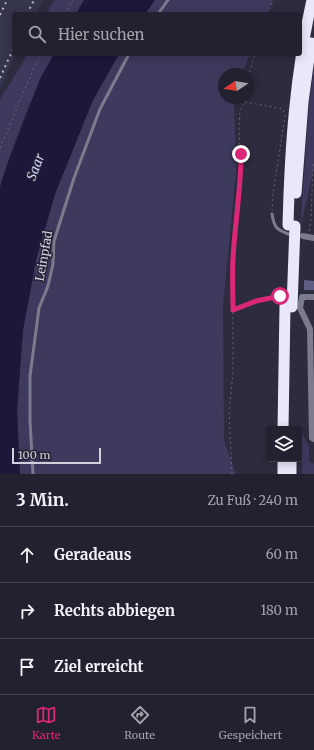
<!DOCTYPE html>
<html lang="de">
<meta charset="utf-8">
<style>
body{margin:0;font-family:Merriweather,serif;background:#2a2937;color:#f1f3f6}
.controls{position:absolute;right:12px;bottom:12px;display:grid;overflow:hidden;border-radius:4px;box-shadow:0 2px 10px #0003}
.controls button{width:36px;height:36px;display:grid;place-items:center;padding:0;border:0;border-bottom:1px solid #3f3e4b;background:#22212f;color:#f1f3f6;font:20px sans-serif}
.compass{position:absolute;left:218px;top:68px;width:36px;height:36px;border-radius:50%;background:#22212f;box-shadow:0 2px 10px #0003;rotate:258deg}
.scale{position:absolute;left:12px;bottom:10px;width:89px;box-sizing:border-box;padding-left:4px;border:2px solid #d0d0dc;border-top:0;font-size:11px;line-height:14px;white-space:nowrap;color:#d0d0dc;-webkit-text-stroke:3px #232234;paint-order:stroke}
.stop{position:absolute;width:12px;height:12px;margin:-9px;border:3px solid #db2777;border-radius:50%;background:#fff}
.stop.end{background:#db2777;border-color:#fff;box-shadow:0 1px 4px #0008}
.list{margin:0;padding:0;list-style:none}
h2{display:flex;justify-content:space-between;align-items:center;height:52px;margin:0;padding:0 16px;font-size:17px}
h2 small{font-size:13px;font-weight:400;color:#a2a3aa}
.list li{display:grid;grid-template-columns:26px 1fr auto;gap:12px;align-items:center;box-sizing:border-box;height:56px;padding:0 16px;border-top:1px solid #3f3e4b}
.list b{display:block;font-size:15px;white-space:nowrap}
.list em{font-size:13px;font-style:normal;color:#a2a3aa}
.icon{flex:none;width:22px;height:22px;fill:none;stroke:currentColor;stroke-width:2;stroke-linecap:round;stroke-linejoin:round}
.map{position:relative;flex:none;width:314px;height:474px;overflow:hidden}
.search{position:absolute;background:#22212f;box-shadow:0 2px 10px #0003;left:12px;right:12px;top:12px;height:44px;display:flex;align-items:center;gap:10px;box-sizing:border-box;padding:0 14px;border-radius:4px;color:#a2a3aa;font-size:15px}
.sheet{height:220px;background:#22212f}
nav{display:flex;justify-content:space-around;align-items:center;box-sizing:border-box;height:56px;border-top:1px solid #3f3e4b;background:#22212f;font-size:11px;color:#a2a3aa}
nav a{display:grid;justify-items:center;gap:2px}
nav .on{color:#db2777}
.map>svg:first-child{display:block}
.built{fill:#36354e}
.green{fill:#3d3a5e}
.water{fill:#1c1839}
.building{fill:#5f5d84}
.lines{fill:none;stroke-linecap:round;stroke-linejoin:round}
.path{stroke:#636373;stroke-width:1;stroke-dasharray:2 3;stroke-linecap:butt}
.lane{stroke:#7b7b8d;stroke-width:3}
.street{stroke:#7b7b8d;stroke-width:6}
.highway{stroke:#e8e8fa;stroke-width:11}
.rail{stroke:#b8b7c5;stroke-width:2;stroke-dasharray:2 4;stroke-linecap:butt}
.highway-bridge{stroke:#e8e8fa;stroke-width:11}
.route{stroke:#db2777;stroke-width:5}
.labels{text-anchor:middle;stroke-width:3;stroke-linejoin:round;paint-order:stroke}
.street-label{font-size:12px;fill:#d0d0dc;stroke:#232234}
.water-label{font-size:13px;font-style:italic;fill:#d4d3fc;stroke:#232234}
</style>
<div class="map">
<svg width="314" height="474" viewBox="0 0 314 474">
<rect width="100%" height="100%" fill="#2d2c3f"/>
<polygon class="built" points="0,0 43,0 35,14 14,14 14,54 15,54 0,90"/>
<g class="green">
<polygon points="55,0 84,0 76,14 46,14"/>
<polygon points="155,0 273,0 267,14 145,14"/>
<path d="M 27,54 L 54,54 C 32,94 13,143 0,187 L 0,99 L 21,66 Z"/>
<polygon points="119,54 250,54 242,74 224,74 224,98 236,98 234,106 236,171 223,307 224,441 236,474 20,474 17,410 23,330 36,260 55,194 93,100"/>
<polygon points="314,69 314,169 300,229 309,106"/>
<polygon points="301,431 309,446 309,461 314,464 314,474 302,474"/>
</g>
<g class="water">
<polygon points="84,0 155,0 145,14 76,14"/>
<polygon points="54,54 119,54 93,100 55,194 36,260 23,330 17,410 20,474 0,474 0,187 6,168 40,79"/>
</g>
<polygon class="building" points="304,280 314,281 314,290 304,290"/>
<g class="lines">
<g class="path">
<polyline points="64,14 73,0"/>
<polyline points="268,14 273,0"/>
<polyline points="248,77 255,54"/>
<polyline points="242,98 245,102 283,109 285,116 273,194 272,210"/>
<polyline points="0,148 36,63 41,54"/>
<polyline points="309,231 311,218 313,164"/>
<polyline points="233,310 256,301 284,295"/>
<polyline points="232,474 229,413 233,373 233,260 236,219 241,178 239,128 240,111 245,102"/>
</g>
<g class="lane">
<polyline points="158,14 168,0"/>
<path d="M 272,214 C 274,228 277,230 291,235"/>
<polyline points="33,474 30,421 30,376 39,308 48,286 53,264 54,241 74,178 100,109 129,54"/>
</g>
<g class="street">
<polyline points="303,236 314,238"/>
<polyline points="314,297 302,297 300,308 310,329 312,438 314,439"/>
</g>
<g class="highway">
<polyline points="296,193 303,102 311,43"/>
<path d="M 288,225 C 290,149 295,74 312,0"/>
<polyline points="283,429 285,306"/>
<polyline points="283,459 283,474"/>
<polyline points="291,459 291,474"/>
</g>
<g class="rail">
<polyline points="27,14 34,0"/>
<polyline points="0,15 7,0"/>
<polyline points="0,78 14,47"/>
</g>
<polyline class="highway-bridge" points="292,307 295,226"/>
</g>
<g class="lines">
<path class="route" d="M 241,154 C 241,188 235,223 233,258 C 232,275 233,292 233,310 L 256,301 L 280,296"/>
</g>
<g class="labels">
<g class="street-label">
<text transform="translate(44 256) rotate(-80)" y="4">Leinpfad</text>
</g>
<g class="water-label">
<text transform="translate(35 167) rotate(-69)" y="5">Saar</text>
</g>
</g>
</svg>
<div class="controls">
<button><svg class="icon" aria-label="layers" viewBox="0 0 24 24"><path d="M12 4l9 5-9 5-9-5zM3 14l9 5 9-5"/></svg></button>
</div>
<svg class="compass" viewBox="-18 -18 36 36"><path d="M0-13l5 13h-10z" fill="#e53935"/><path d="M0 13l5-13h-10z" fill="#a2a3aa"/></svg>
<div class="scale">100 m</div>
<div class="stop" style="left:280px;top:296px"></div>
<div class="stop end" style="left:241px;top:154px"></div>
<div class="search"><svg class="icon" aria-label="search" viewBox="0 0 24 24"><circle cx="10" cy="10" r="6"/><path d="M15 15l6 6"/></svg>Hier suchen</div>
</div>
<section class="sheet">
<h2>3 Min.<small>Zu Fuß · 240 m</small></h2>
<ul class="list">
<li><svg class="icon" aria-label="ahead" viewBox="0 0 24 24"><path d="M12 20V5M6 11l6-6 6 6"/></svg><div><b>Geradeaus</b></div><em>60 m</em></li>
<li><svg class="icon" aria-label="right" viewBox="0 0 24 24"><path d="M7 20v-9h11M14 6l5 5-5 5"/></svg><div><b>Rechts abbiegen</b></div><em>180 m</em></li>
<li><svg class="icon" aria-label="arrive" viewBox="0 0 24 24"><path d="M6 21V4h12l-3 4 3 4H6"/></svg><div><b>Ziel erreicht</b></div></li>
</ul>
</section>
<nav>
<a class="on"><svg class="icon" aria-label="map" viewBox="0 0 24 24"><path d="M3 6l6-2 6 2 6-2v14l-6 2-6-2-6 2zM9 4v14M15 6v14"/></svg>Karte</a>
<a><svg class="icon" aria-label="directions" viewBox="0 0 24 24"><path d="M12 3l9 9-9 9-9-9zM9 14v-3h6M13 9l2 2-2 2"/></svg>Route</a>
<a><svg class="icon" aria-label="saved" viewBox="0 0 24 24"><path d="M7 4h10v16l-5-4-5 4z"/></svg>Gespeichert</a>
</nav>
